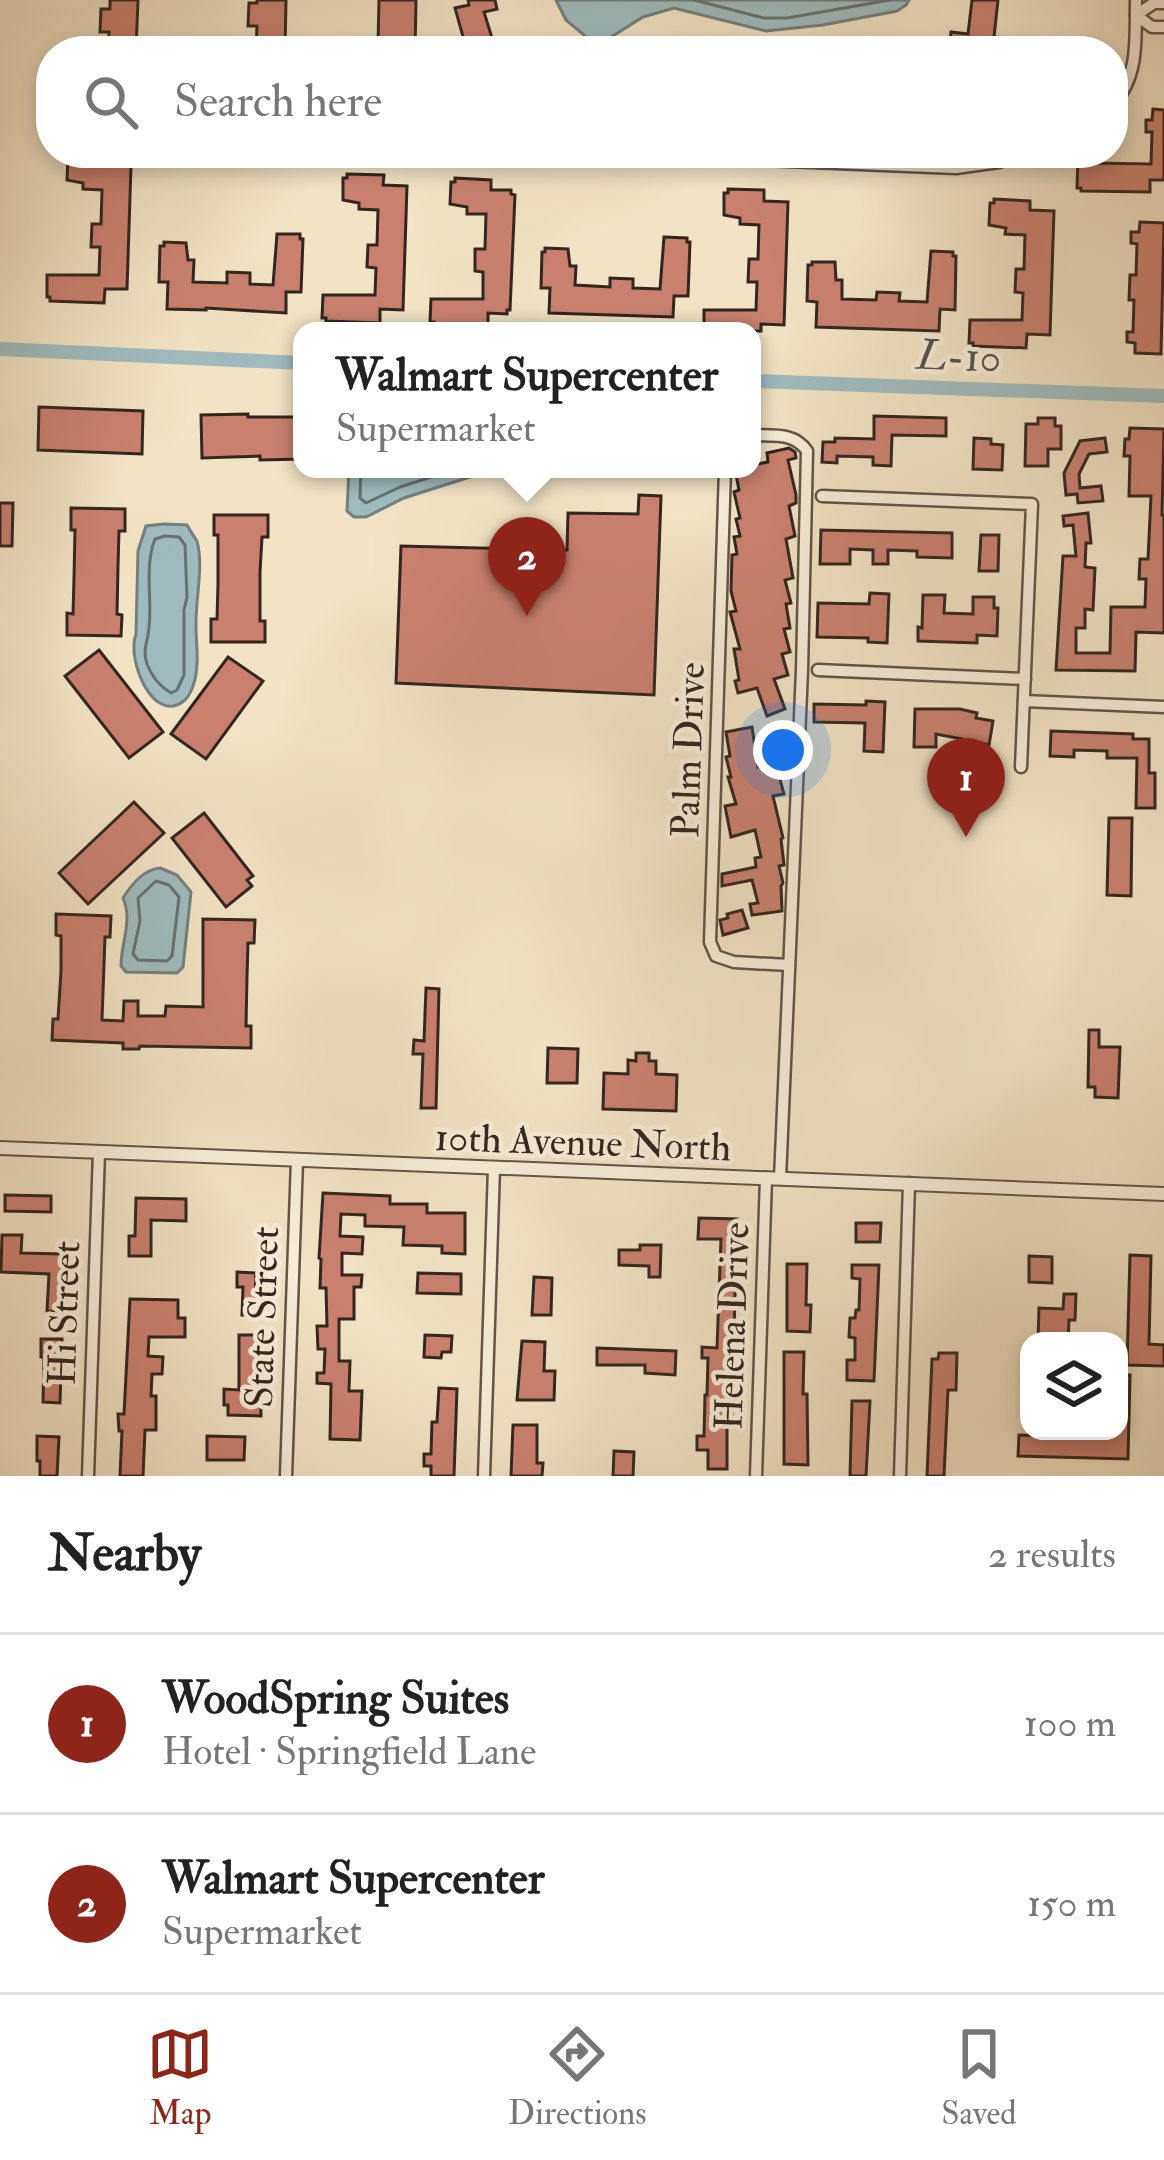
<!DOCTYPE html>
<meta charset="utf-8">
<style>
body{margin:0;font-family:"IM FELL Double Pica",serif;background:#f2f2f2;color:#222}
.controls{position:absolute;right:36px;bottom:36px;display:grid;overflow:hidden;border-radius:24px;box-shadow:0 6px 18px #0003}
.controls button{width:108px;height:108px;display:grid;place-items:center;padding:0;border:0;border-bottom:3px solid #e0e0e0;background:#fff;color:#222;font:60px sans-serif}
.you{position:absolute;left:783px;top:750px;width:42px;height:42px;margin:-30px;border:9px solid #fff;border-radius:50%;background:#1a73e8;box-shadow:0 0 0 18px #1a73e833}
.badge{display:grid;place-items:center;width:78px;height:78px;border-radius:50%;background:#8f2418;color:#fff;font-size:39px;font-weight:700}
.pin{position:absolute;translate:-50% -99px;filter:drop-shadow(0 3px 6px #0008)}
.pin::after{content:'';position:absolute;top:63px;width:42px;height:36px;background:inherit;clip-path:polygon(0 0,100% 0,50% 100%)}
.popup{position:absolute;left:293px;top:322px;width:468px;height:156px;box-sizing:border-box;display:grid;place-content:center;border-radius:24px;background:#fff;filter:drop-shadow(0 3px 9px #0005);font-size:39px;white-space:nowrap;color:#767676}
.popup b{font-size:45px;color:#222}
.popup::after{content:'';position:absolute;left:50%;top:100%;margin-left:-24px;border:24px solid transparent;border-top-color:#fff}
.list{margin:0;padding:0;list-style:none}
h2{display:flex;justify-content:space-between;align-items:center;height:156px;margin:0;padding:0 48px;font-size:51px}
h2 small{font-size:39px;font-weight:400;color:#767676}
.list li{display:grid;grid-template-columns:78px 1fr auto;gap:36px;align-items:center;box-sizing:border-box;height:180px;padding:0 48px;border-top:3px solid #e0e0e0}
.list b{display:block;font-size:45px;white-space:nowrap}
.list p{margin:0;font-size:39px;white-space:nowrap;color:#767676}
.list em{font-size:39px;font-style:normal;color:#767676}
.icon{flex:none;width:66px;height:66px;fill:none;stroke:currentColor;stroke-width:2;stroke-linecap:round;stroke-linejoin:round}
.map{position:relative;flex:none;width:1164px;height:1476px;overflow:hidden}
.search{position:absolute;background:#fff;box-shadow:0 6px 18px #0003;left:36px;right:36px;top:36px;height:132px;display:flex;align-items:center;gap:30px;box-sizing:border-box;padding:0 42px;border-radius:48px;color:#767676;font-size:45px}
.sheet{height:516px;background:#fff}
nav{display:flex;justify-content:space-around;align-items:center;box-sizing:border-box;height:168px;border-top:3px solid #e0e0e0;background:#fff;font-size:33px;color:#767676}
nav a{display:grid;justify-items:center;gap:6px}
nav .on{color:#8f2418}
.map>svg:first-child{display:block}
.water{fill:#9fbbbe;stroke:#747f7f;stroke-width:3}
.lines{fill:none;stroke-linecap:round;stroke-linejoin:round}
.shore{stroke:#697070;stroke-width:3}
.canal{stroke:#9fbbbe;stroke-width:14}
.building{fill:#c9816e;stroke:#332621;stroke-width:3}
.minor-casing{stroke:#62554a;stroke-width:15}
.tertiary-casing{stroke:#62554a;stroke-width:16}
.minor{stroke:#f6edd8;stroke-width:10}
.tertiary{stroke:#f6edd8;stroke-width:12}
.labels{text-anchor:middle;stroke-width:9;stroke-linejoin:round;paint-order:stroke}
.street-label{font-size:39px;fill:#332621;stroke:#f6edd8}
.water-label{font-size:42px;font-style:italic;fill:#535350;stroke:#f6edd8}
</style>
<div class="map">
<svg width="1164" height="1476" viewBox="0 0 1164 1476">
<rect width="100%" height="100%" fill="#f1e3c3"/>
<filter id="stains"><feTurbulence type="fractalNoise" baseFrequency=".00167" numOctaves="4"/><feColorMatrix values="0 0 0 0 .2 0 0 0 0 .09 0 0 0 0 .02 0 0 0 .5 -.17"/></filter>
<radialGradient id="worn" r=".72"><stop offset=".6" stop-color="#630" stop-opacity="0"/><stop offset="1" stop-color="#630" stop-opacity=".3"/></radialGradient>
<g class="water">
<polygon points="556,0 909,0 906,5 897,11 823,25 766,31 674,8 643,17 597,46 566,20"/>
<polygon points="349,469 495,469 404,498 366,517 354,517 347,511"/>
<path d="M 164,524 L 187,525 C 188,527 196,540 197,541 C 204,567 195,601 196,627 C 196,643 199,658 196,674 C 195,682 191,694 185,700 C 154,727 126,660 136,634 L 138,551 L 146,526 Z"/>
<path d="M 160,868 L 177,875 L 191,892 L 183,967 L 177,973 L 126,972 L 121,966 C 121,942 133,921 123,898 C 132,884 143,870 160,868 Z"/>
</g>
<g class="lines">
<g class="shore">
<polyline points="694,0 764,18 787,18 890,0"/>
<polyline points="361,469 360,498 366,503 400,487 456,469"/>
<path d="M 165,536 L 179,537 L 185,545 L 187,597 L 184,610 L 184,675 L 177,690 L 171,693 C 159,686 152,677 147,664 C 143,652 146,646 148,635 C 154,603 143,570 155,539 Z"/>
<polygon points="156,881 169,885 179,897 172,956 167,961 138,960 133,954 140,921 138,898"/>
</g>
<g class="canal">
<polyline points="0,349 302,363"/>
<polyline points="752,381 1164,396"/>
</g>
</g>
<g class="building">
<polygon points="110,0 138,0 136,51 108,51 109,32 100,32 101,9 110,9"/>
<polygon points="257,0 286,0 285,51 256,51 257,26 248,26 249,3 257,3"/>
<polygon points="379,0 416,0 415,51 386,51 386,44 378,44"/>
<polygon points="468,0 495,0 497,9 484,12 496,51 467,51 455,8 469,5"/>
<polygon points="972,0 998,0 994,37 1074,44 1074,51 949,51 951,32 968,34"/>
<polygon points="1153,109 1164,110 1164,180 1150,180 1150,192 1081,191 1081,188 1077,188 1078,156 1093,157 1093,163 1151,164 1152,132 1146,132 1146,120 1152,120"/>
<polygon points="72,154 108,155 108,165 131,166 127,289 105,289 104,303 50,301 50,297 47,297 47,275 99,275 100,247 91,247 92,224 101,224 102,190 83,189 83,183 67,180 68,157 72,157"/>
<polygon points="347,174 384,175 383,185 407,186 403,310 380,309 380,323 326,321 326,318 322,318 323,295 375,295 376,268 367,267 368,245 377,245 378,210 359,209 359,203 343,200 343,178 347,178"/>
<polygon points="455,178 491,180 491,190 511,190 511,194 515,195 510,310 507,310 507,314 488,313 488,327 434,325 434,322 430,322 431,299 483,299 483,272 475,271 475,249 485,249 486,214 467,214 467,207 450,204 451,182 455,182"/>
<polygon points="728,189 764,190 764,201 788,202 784,325 761,324 761,331 704,331 704,310 756,310 757,282 748,282 749,259 758,259 759,225 740,224 740,218 724,215 724,193 728,193"/>
<polygon points="994,199 1030,201 1030,210 1054,211 1050,335 1027,334 1026,348 973,346 973,343 969,343 970,320 1022,320 1023,293 1015,292 1016,269 1024,269 1025,235 1005,234 1006,228 989,225 990,203 994,203"/>
<polygon points="1140,222 1164,223 1161,354 1135,353 1135,343 1127,342 1127,332 1133,332 1134,300 1129,300 1130,275 1136,275 1137,244 1131,243 1131,232 1139,232"/>
<polygon points="277,234 300,234 300,239 303,239 301,292 286,292 286,313 206,308 206,310 167,309 168,282 159,282 160,246 164,246 164,242 186,243 188,260 194,260 193,282 227,283 227,272 250,273 250,284 273,285"/>
<polygon points="664,237 687,238 687,242 690,242 688,296 674,296 673,317 549,313 550,288 541,288 542,252 545,252 545,248 568,249 570,266 576,266 575,285 610,287 610,278 633,279 633,288 660,289"/>
<polygon points="931,251 953,252 953,256 956,256 955,310 940,309 939,331 816,327 817,302 807,301 808,265 812,265 812,262 835,262 836,280 842,280 842,299 876,300 877,292 900,293 899,301 927,302"/>
<polygon points="39,407 143,411 142,454 38,450"/>
<polygon points="248,414 248,417 302,417 302,459 260,460 260,456 202,458 201,415"/>
<polygon points="874,416 946,418 946,436 892,435 891,466 873,465 873,457 837,456 837,463 822,462 823,442 835,442 835,438 874,439"/>
<polygon points="1038,418 1055,418 1055,426 1061,426 1061,449 1048,449 1048,466 1025,466 1026,424 1038,424"/>
<polygon points="1130,428 1164,429 1162,515 1164,515 1164,633 1136,632 1135,671 1056,670 1063,556 1076,556 1073,525 1064,526 1063,516 1088,513 1091,543 1086,543 1085,567 1095,568 1093,610 1085,609 1085,628 1076,628 1076,653 1110,653 1111,607 1145,607 1146,579 1139,579 1140,559 1148,559 1151,496 1129,496 1130,456 1124,456 1125,439 1129,439"/>
<polygon points="974,438 991,439 991,444 1003,445 1002,470 973,469"/>
<polygon points="1105,438 1107,452 1089,454 1079,474 1080,488 1101,486 1103,501 1078,503 1077,494 1066,495 1064,473 1080,441"/>
<polygon points="789,448 795,452 796,458 788,460 796,495 796,503 789,506 795,536 786,539 793,578 785,580 791,603 786,604 790,628 784,629 790,652 782,654 788,675 774,679 785,709 767,716 757,688 738,693 735,681 739,680 734,649 740,649 730,612 736,611 731,591 732,555 737,554 734,537 740,536 736,519 740,518 734,492 739,490 735,469 752,469 752,465 768,462 767,453"/>
<polygon points="639,495 661,496 654,695 396,683 401,546 567,550 568,513 638,514"/>
<polygon points="0,503 13,503 12,546 0,546"/>
<polygon points="71,508 125,509 125,531 119,531 118,566 117,614 122,615 121,636 67,635 67,613 73,614 74,578 75,530 71,530"/>
<polygon points="214,515 268,515 268,537 262,537 260,572 260,621 265,621 265,642 211,642 211,619 217,619 218,584 218,535 214,535"/>
<polygon points="821,530 952,533 952,558 917,557 917,551 888,550 888,564 873,564 873,550 850,549 850,564 820,564"/>
<polygon points="981,535 999,535 998,571 979,571"/>
<polygon points="870,593 889,594 887,643 868,642 868,638 817,637 818,603 869,604"/>
<polygon points="923,595 945,595 944,613 973,614 973,597 994,597 994,608 998,608 997,636 977,635 977,643 918,641 918,627 922,628"/>
<polygon points="99,650 163,732 129,758 65,676"/>
<polygon points="228,657 263,681 206,759 171,734"/>
<polygon points="866,701 885,702 883,752 864,751 865,723 814,722 814,704 866,705"/>
<polygon points="915,709 960,709 977,713 976,718 993,721 989,745 981,743 980,749 960,746 962,739 936,734 936,747 914,747"/>
<polygon points="752,727 758,767 782,759 786,770 778,772 784,794 773,796 783,838 781,839 784,865 779,866 783,883 781,886 782,911 752,915 750,904 758,903 752,880 722,886 722,874 756,867 755,858 761,857 755,830 731,837 725,806 736,804 728,777 731,777 726,757 730,756 726,732"/>
<polygon points="1051,731 1133,734 1133,739 1149,739 1149,773 1155,773 1155,808 1136,808 1137,758 1107,758 1107,751 1074,750 1074,757 1050,756"/>
<polygon points="134,802 164,833 88,904 59,873"/>
<polygon points="204,813 253,876 247,880 252,886 226,907 172,838"/>
<polygon points="1109,818 1132,818 1131,896 1107,895"/>
<polygon points="742,910 748,928 723,935 720,920 728,918 727,914"/>
<polygon points="56,914 111,916 110,937 105,937 102,1020 123,1021 124,1001 138,1001 138,1016 165,1016 166,1006 203,1007 203,919 255,920 254,943 248,943 247,977 246,1026 251,1026 251,1048 140,1046 139,1049 123,1049 123,1043 52,1040 53,1019 58,1019 61,971 61,936 56,935"/>
<polygon points="426,988 439,989 436,1108 421,1108 423,1054 413,1054 414,1040 424,1041"/>
<polygon points="1089,1030 1099,1030 1099,1047 1120,1047 1118,1098 1095,1097 1095,1087 1088,1087"/>
<polygon points="548,1048 578,1049 577,1083 547,1083"/>
<polygon points="636,1053 649,1053 649,1061 656,1061 656,1074 677,1075 676,1111 603,1109 604,1073 628,1074 628,1060 636,1061"/>
<polygon points="323,1193 390,1196 390,1204 427,1204 427,1213 465,1213 465,1254 442,1253 442,1246 403,1245 404,1227 365,1226 365,1215 341,1214 340,1236 363,1237 362,1254 342,1253 342,1275 362,1275 361,1287 354,1287 354,1319 339,1319 339,1361 350,1361 349,1391 362,1391 360,1440 330,1439 331,1384 317,1383 317,1373 324,1373 325,1349 318,1349 317,1326 327,1326 326,1288 320,1288 321,1259 319,1258"/>
<polygon points="5,1195 51,1196 51,1212 5,1211"/>
<polygon points="136,1198 186,1199 186,1221 151,1220 151,1256 129,1256 129,1236 135,1236"/>
<polygon points="699,1218 737,1219 734,1333 728,1333 728,1358 733,1358 733,1371 726,1371 726,1395 732,1395 732,1422 727,1422 727,1469 708,1469 708,1450 697,1450 697,1436 704,1436 705,1395 707,1395 708,1358 702,1358 702,1347 717,1348 721,1239 698,1239"/>
<polygon points="856,1223 881,1223 880,1242 856,1242"/>
<polygon points="2,1235 22,1235 21,1253 62,1254 60,1291 67,1291 66,1312 47,1311 49,1274 1,1272"/>
<polygon points="640,1245 661,1245 660,1277 649,1277 649,1266 619,1265 619,1250 640,1250"/>
<polygon points="1130,1255 1151,1256 1149,1344 1164,1345 1164,1366 1127,1365"/>
<polygon points="1029,1256 1052,1257 1052,1283 1029,1282"/>
<polygon points="787,1264 807,1264 806,1305 811,1305 810,1332 787,1331"/>
<polygon points="852,1265 879,1265 874,1381 847,1380 847,1360 855,1360 855,1338 849,1337 850,1318 855,1318 856,1310 859,1310 860,1279 852,1278"/>
<polygon points="237,1272 256,1273 255,1300 263,1301 262,1316 242,1315 243,1287 237,1287"/>
<polygon points="418,1273 461,1274 461,1294 417,1293"/>
<polygon points="534,1277 552,1278 551,1315 532,1315"/>
<polygon points="1064,1294 1076,1294 1075,1320 1069,1320 1068,1341 1038,1341 1039,1308 1063,1309"/>
<polygon points="130,1299 178,1300 178,1318 185,1318 185,1337 149,1337 148,1356 163,1357 162,1374 152,1374 151,1396 156,1396 156,1430 145,1430 143,1476 120,1476 122,1431 119,1431 118,1414 124,1414"/>
<polygon points="239,1335 259,1335 261,1416 228,1415 228,1405 224,1405 224,1389 239,1390"/>
<polygon points="425,1335 452,1336 451,1352 442,1352 441,1358 424,1357"/>
<polygon points="41,1339 62,1339 60,1403 43,1402 44,1357 41,1357"/>
<polygon points="522,1341 545,1342 544,1371 555,1371 554,1400 517,1400"/>
<polygon points="597,1348 676,1351 675,1375 645,1373 645,1365 597,1365"/>
<polygon points="784,1352 804,1352 803,1394 807,1394 808,1465 784,1464"/>
<polygon points="939,1353 957,1353 956,1390 948,1390 944,1476 927,1476 932,1359 938,1359"/>
<polygon points="1119,1375 1130,1375 1128,1459 1018,1456 1019,1435 1106,1437 1106,1431 1119,1431"/>
<polygon points="439,1388 457,1389 454,1476 431,1476 431,1466 424,1466 424,1454 431,1454 432,1422 437,1422"/>
<polygon points="852,1401 870,1401 866,1476 850,1476"/>
<polygon points="513,1425 537,1425 537,1463 543,1463 542,1476 511,1476"/>
<polygon points="37,1436 59,1437 57,1476 40,1476 40,1461 37,1461"/>
<polygon points="207,1436 245,1437 244,1460 207,1460"/>
<polygon points="614,1451 634,1452 633,1476 613,1476"/>
</g>
<g class="lines">
<defs>
<g id="minor">
<polyline points="1136,15 1154,3 1164,3"/>
<polyline points="1136,15 1152,27 1164,27"/>
<path d="M 1113,104 C 1140,76 1135,37 1136,0"/>
<polyline points="47,125 51,125"/>
<polyline points="598,153 956,168 999,162 1022,153"/>
<path d="M 752,435 C 773,436 794,432 807,451 L 802,670 L 780,1179"/>
<polyline points="725,469 710,942 716,956 734,962 789,965"/>
<polyline points="822,496 1032,504 1021,767"/>
<polyline points="818,670 1025,679"/>
<polyline points="1024,701 1164,707"/>
<polyline points="88,1476 99,1152"/>
<polyline points="286,1476 297,1160"/>
<polyline points="484,1476 494,1168"/>
<polyline points="756,1476 766,1178"/>
<polyline points="900,1476 909,1183"/>
</g>
<polyline id="tertiary" points="0,1148 1164,1194"/>
</defs>
<use href="#minor" class="minor-casing"/>
<use href="#tertiary" class="tertiary-casing"/>
<use href="#minor" class="minor"/>
<use href="#tertiary" class="tertiary"/>
</g>
<g class="labels">
<g class="street-label">
<text transform="translate(687 750) rotate(-88)" y="14">Palm Drive</text>
<text transform="translate(583 1141) rotate(2)" y="14">10th Avenue North</text>
<text transform="translate(63 1313) rotate(-88)" y="14">Hi Street</text>
<text transform="translate(261 1317) rotate(-88)" y="14">State Street</text>
<text transform="translate(731 1326) rotate(-88)" y="14">Helena Drive</text>
</g>
<g class="water-label">
<text transform="translate(959 355) rotate(2)" y="15">L-10</text>
</g>
</g>
<rect width="100%" height="100%" filter="url(#stains)"/>
<rect width="100%" height="100%" fill="url(#worn)"/>
</svg>
<div class="controls">
<button><svg class="icon" aria-label="layers" viewBox="0 0 24 24"><path d="M12 4l9 5-9 5-9-5zM3 14l9 5 9-5"/></svg></button>
</div>
<div class="you"></div>
<div class="pin badge" style="left:966px;top:837px">1</div>
<div class="pin badge" style="left:527px;top:616px">2</div>
<div class="popup"><b>Walmart Supercenter</b>Supermarket</div>
<div class="search"><svg class="icon" aria-label="search" viewBox="0 0 24 24"><circle cx="10" cy="10" r="6"/><path d="M15 15l6 6"/></svg>Search here</div>
</div>
<section class="sheet">
<h2>Nearby<small>2 results</small></h2>
<ul class="list">
<li><span class="badge">1</span><div><b>WoodSpring Suites</b><p>Hotel · Springfield Lane</p></div><em>100 m</em></li>
<li><span class="badge">2</span><div><b>Walmart Supercenter</b><p>Supermarket</p></div><em>150 m</em></li>
</ul>
</section>
<nav>
<a class="on"><svg class="icon" aria-label="map" viewBox="0 0 24 24"><path d="M3 6l6-2 6 2 6-2v14l-6 2-6-2-6 2zM9 4v14M15 6v14"/></svg>Map</a>
<a><svg class="icon" aria-label="directions" viewBox="0 0 24 24"><path d="M12 3l9 9-9 9-9-9zM9 14v-3h6M13 9l2 2-2 2"/></svg>Directions</a>
<a><svg class="icon" aria-label="saved" viewBox="0 0 24 24"><path d="M7 4h10v16l-5-4-5 4z"/></svg>Saved</a>
</nav>
